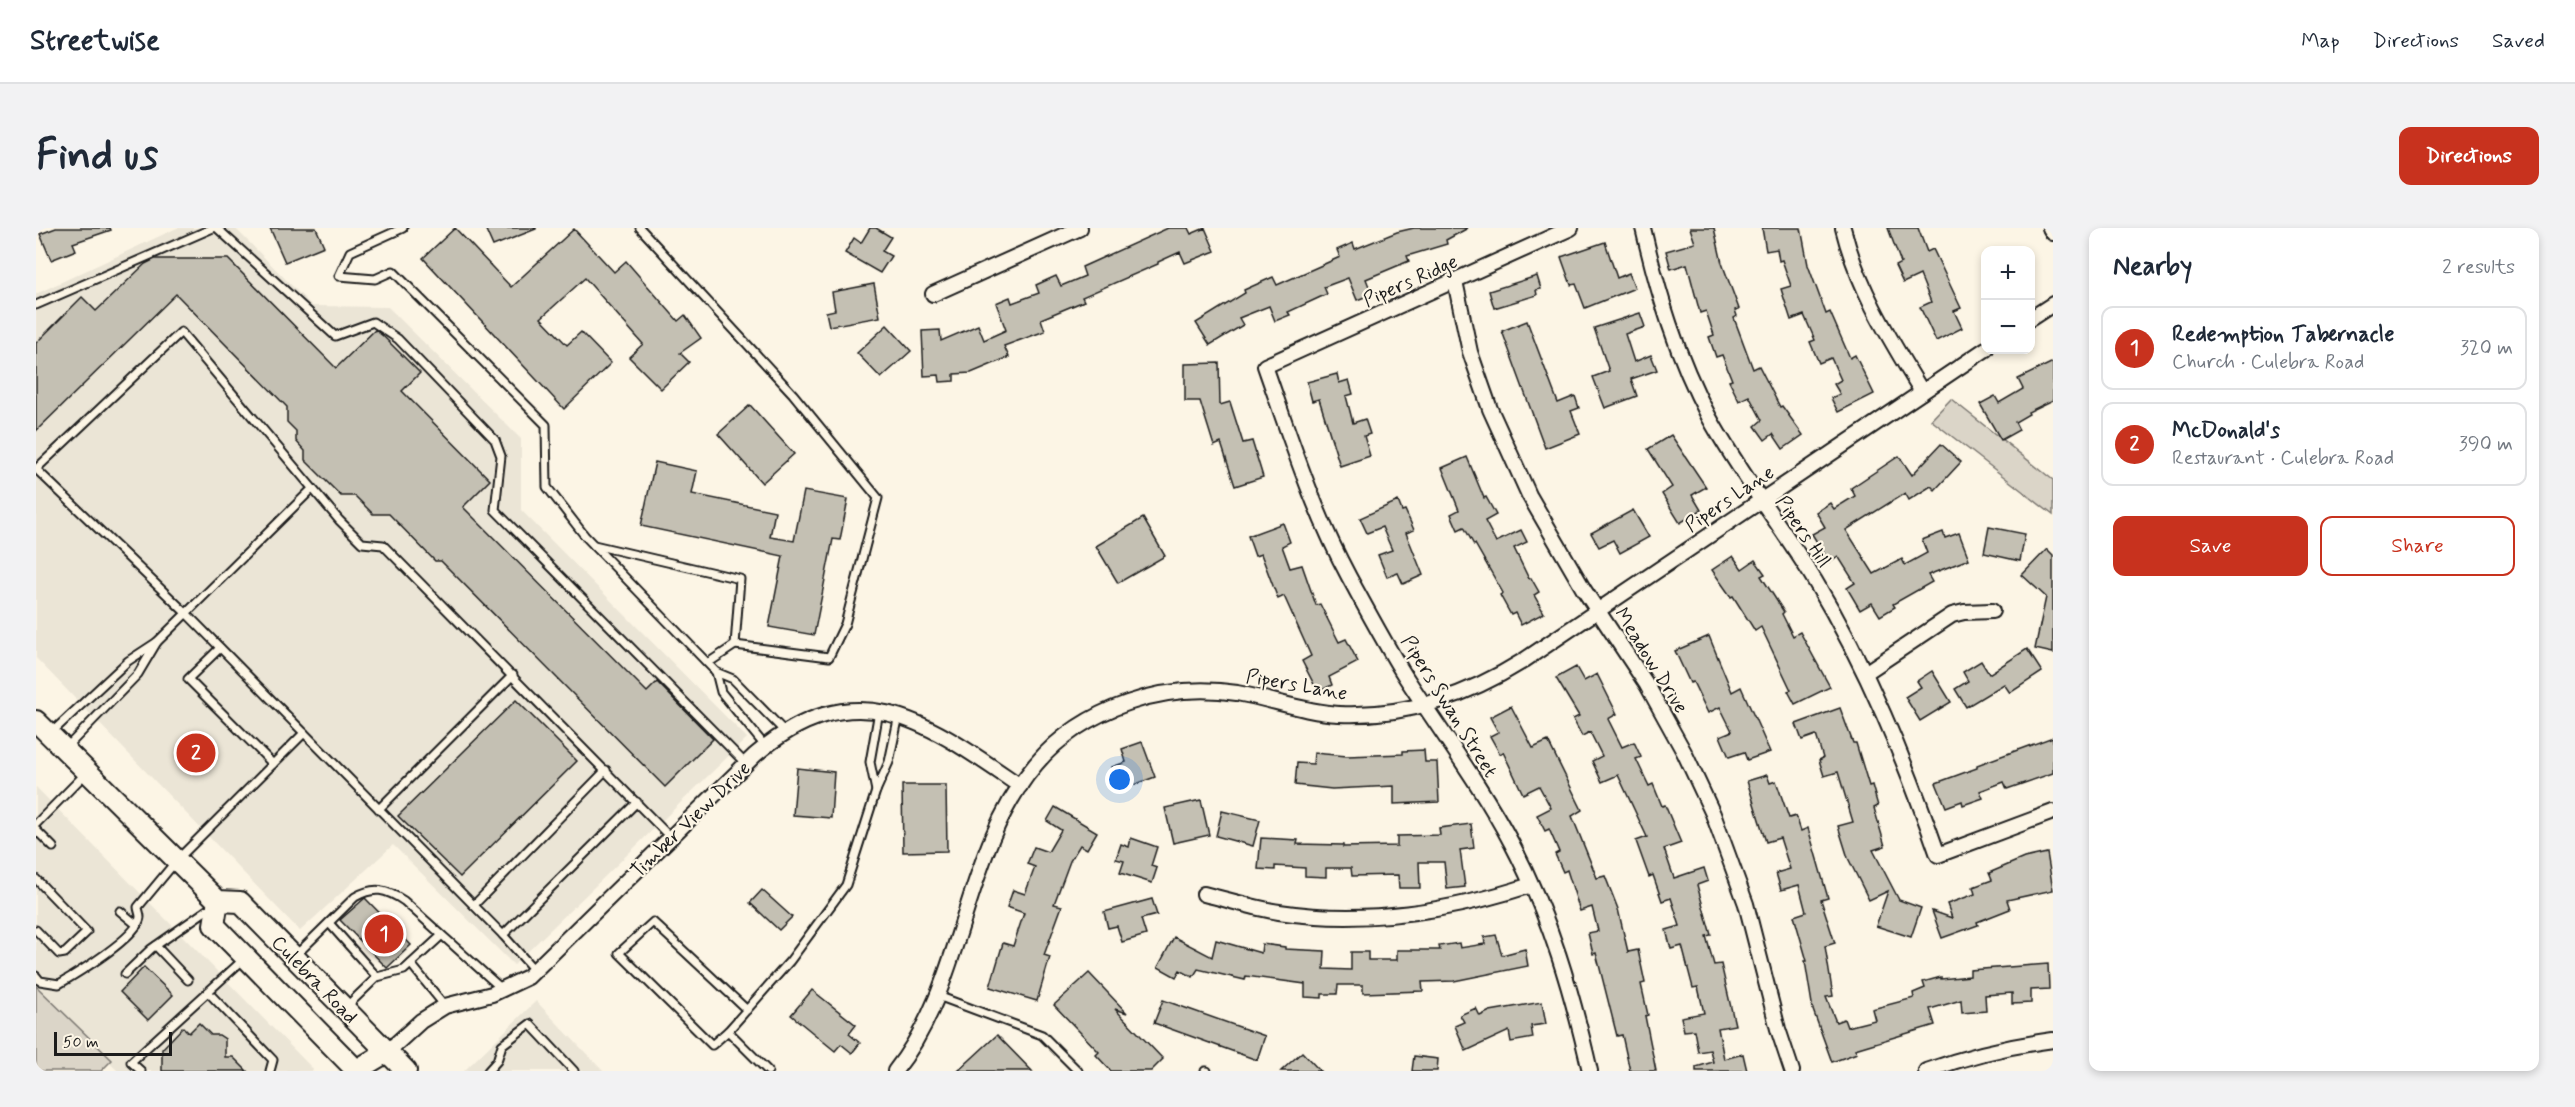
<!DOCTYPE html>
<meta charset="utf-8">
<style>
body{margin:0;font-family:Mynerve,sans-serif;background:#f2f2f3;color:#1f2937}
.controls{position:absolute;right:18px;top:18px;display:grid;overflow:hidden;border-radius:12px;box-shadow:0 3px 9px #0003}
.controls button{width:54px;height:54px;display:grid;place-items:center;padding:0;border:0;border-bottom:2px solid #e0e1e3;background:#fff;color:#1f2937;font:30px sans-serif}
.scale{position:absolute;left:18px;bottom:15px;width:118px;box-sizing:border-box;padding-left:6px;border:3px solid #1c1c1c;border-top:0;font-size:16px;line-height:21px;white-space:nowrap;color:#1c1c1c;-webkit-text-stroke:4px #fcf5e5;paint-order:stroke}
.you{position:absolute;left:1084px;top:552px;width:21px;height:21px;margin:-15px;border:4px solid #fff;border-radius:50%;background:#1a73e8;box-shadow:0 0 0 9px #1a73e833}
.badge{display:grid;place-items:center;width:39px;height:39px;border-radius:50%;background:#c8321e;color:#fff;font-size:20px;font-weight:700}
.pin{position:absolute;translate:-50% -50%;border:3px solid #fff;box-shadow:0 2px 6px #0006}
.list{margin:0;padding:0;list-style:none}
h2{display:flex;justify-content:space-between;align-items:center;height:78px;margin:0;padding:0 24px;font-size:26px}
h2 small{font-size:20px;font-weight:400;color:#747a83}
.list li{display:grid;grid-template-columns:39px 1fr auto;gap:18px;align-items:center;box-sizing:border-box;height:84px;margin:0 12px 12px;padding:0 12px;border:2px solid #e0e1e3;border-radius:12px}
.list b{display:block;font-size:22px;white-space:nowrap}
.list p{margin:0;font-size:20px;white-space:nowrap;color:#747a83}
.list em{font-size:20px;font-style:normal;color:#747a83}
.actions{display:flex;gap:12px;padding:18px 24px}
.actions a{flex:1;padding:14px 0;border:2px solid #c8321e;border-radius:12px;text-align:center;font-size:21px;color:#c8321e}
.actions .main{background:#c8321e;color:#fff}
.map{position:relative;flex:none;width:2017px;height:843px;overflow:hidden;border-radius:12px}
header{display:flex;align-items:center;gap:36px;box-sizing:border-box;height:84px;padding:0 30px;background:#fff;border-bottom:2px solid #e0e1e3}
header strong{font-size:28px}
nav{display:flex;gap:33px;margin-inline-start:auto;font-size:21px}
.intro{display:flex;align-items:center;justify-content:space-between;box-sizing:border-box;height:144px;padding:0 36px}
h1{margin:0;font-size:42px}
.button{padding:15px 27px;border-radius:12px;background:#c8321e;color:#fff;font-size:21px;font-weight:700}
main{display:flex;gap:36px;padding:0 36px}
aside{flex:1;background:#fff;border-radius:12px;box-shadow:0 3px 9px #0003}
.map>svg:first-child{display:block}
.built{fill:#ebe5d6}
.green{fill:#dbd5c8;stroke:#7c7872;stroke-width:1.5}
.building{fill:#c4c0b3;stroke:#1c1c1c;stroke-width:1.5}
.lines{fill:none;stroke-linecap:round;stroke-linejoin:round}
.lane-casing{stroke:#1c1c1c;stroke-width:11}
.street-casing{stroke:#1c1c1c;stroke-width:18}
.secondary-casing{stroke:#1c1c1c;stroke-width:24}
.lane{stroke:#fcf5e5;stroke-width:7}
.street{stroke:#fcf5e5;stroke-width:14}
.secondary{stroke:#fcf5e5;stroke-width:20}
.labels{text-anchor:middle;stroke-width:4.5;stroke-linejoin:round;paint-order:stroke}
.street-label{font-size:20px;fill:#1c1c1c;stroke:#fcf5e5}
</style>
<header>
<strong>Streetwise</strong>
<nav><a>Map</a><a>Directions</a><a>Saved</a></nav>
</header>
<div class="intro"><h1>Find us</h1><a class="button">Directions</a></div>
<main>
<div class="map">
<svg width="2017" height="843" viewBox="0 0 2017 843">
<rect width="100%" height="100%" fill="#fcf5e5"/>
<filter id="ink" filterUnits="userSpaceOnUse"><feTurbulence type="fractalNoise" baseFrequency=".0167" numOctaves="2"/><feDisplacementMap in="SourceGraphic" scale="12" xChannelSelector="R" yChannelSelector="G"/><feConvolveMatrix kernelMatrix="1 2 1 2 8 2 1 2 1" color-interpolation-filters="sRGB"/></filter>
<g filter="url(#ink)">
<g class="built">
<polygon points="141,0 199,0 276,78 352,79 485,211 485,282 711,510 478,737 357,617 264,703 0,430 0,66"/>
<polygon points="0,559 277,841 276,843 82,843 49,812 0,761"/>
<polygon points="500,773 567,843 428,843"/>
</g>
<g class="green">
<polygon points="1915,171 2017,252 2017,287 1895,192"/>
<polygon points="0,758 76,832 65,843 0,843"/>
</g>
<g class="building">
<polygon points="20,0 74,0 75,2 37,15 40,22 15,32 4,6"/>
<polygon points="234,0 280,0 288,18 249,34"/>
<polygon points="419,0 475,59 538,1 578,44 590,33 642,93 649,87 665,110 644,125 653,134 625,161 593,129 607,116 549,50 505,90 531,117 545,104 575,135 528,181 387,30"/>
<polygon points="449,0 500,0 500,1 457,18"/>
<polygon points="834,0 840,0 855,9 846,23 855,28 844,45 809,25 818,10 825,15"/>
<polygon points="1132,0 1152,0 1155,6 1169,0 1179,23 1149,35 1144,24 1122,34 1122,36 1046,69 1048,73 1005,91 1009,103 968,118 973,129 935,145 918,146 918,153 904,154 903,147 888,148 886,103 904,102 905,113 942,97 948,112 970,102 960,75 974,69 976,75 1003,65 1000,57 1020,48 1025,58 1049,48 1046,39"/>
<polygon points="1378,0 1432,0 1410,12 1411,16 1371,28 1373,33 1330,51 1336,66 1321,72 1312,50 1288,59 1291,66 1252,84 1254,87 1239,93 1233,78 1203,90 1207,97 1174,117 1160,95 1209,65 1208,62 1237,49 1241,57 1304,29 1301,22 1317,15 1319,21 1361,4"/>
<polygon points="1654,0 1678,0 1686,35 1703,81 1699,82 1701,88 1698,90 1717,141 1723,138 1744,179 1746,178 1767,207 1747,221 1737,206 1729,212 1719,198 1726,192 1713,168 1703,173 1693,153 1696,152 1686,127 1680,129 1673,109 1678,107 1670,83 1664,85 1651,36 1635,41 1630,23 1659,15"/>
<polygon points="1726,0 1765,0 1772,37 1790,86 1794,84 1814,130 1819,127 1838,166 1802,184 1795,170 1804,166 1798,156 1805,152 1795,130 1783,135 1774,114 1779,112 1768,87 1755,92 1745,61 1755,58 1746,32 1743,33 1741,21 1730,23"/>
<polygon points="1852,0 1882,0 1891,24 1897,21 1925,80 1918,83 1926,100 1900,113 1884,79 1895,74 1884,47 1867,55 1859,38 1865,35"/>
<polygon points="1569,14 1581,50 1593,45 1599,60 1549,80 1540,56 1535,57 1525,29"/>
<polygon points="119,31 192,31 300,140 339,102 347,108 384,145 366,163 454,252 427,279 611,464 621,454 677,511 629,559 405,333 399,333 353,286 337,286 319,268 305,268 269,232 269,223 260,213 260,203 251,194 251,179 140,66 0,203 0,115 46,69 60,83 109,36"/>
<polygon points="1501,48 1505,61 1500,62 1501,67 1458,80 1453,63"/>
<polygon points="838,56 844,89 793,98 790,84 799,82 796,64"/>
<polygon points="1604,85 1609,99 1589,106 1598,134 1615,127 1621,142 1595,151 1601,168 1569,180 1557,149 1573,143 1558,100"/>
<polygon points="1491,93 1522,175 1539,168 1543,180 1535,183 1544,206 1509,220 1466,103"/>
<polygon points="851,97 875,123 845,150 821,125"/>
<polygon points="2017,134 2017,172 1992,184 1993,186 1979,194 1983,202 1965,212 1944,176 1959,168 1963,175 1987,161 1982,151"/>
<polygon points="1183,135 1184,177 1194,174 1207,215 1216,213 1227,249 1199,258 1185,215 1178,218 1164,173 1149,173 1149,136"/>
<polygon points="1301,146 1303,155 1313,152 1317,166 1310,168 1317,195 1329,191 1334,206 1328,208 1334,228 1304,238 1283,171 1276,173 1271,154"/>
<polygon points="714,177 758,226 726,255 682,206"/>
<polygon points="1635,207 1670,259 1656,267 1665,282 1644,295 1626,266 1636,259 1612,221"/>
<polygon points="1905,216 1925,234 1899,262 1895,258 1873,272 1869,265 1810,302 1838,346 1866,331 1869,337 1891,325 1886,312 1907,304 1909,310 1923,305 1933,331 1892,347 1896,354 1857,376 1859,379 1844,388 1836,375 1824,382 1811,360 1819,355 1802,328 1793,334 1776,306 1789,299 1780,284 1794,275 1798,281 1819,268 1815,260 1863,228 1876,247"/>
<polygon points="1431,229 1448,270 1450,269 1460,287 1449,293 1460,314 1485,302 1491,314 1478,320 1493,351 1495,350 1503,364 1498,367 1508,385 1485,397 1479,385 1475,387 1464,367 1467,365 1439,316 1438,317 1428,299 1422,302 1415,286 1423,282 1406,240"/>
<polygon points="619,234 661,243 656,266 739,283 734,309 758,313 768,263 812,271 804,312 797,311 778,407 733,399 747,328 605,298"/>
<polygon points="1362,273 1366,283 1369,282 1378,302 1370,305 1387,347 1367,356 1362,345 1351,349 1342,327 1356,322 1346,299 1331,305 1324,290"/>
<polygon points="1597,282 1613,309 1584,325 1577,312 1563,319 1555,305"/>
<polygon points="1107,290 1129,328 1082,355 1060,318"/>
<polygon points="1247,295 1254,314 1246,318 1254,340 1266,337 1280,377 1284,376 1303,414 1310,411 1322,434 1293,449 1296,457 1282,464 1266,433 1275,428 1248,368 1242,371 1225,326 1219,328 1212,308"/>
<polygon points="1953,299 1989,306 1984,333 1948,325"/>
<polygon points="2011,321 2017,327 2017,425 1999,421 2010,369 1986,347"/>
<polygon points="1697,328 1706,341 1719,332 1729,346 1725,348 1748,384 1746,386 1757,408 1764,404 1794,459 1759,476 1752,463 1755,462 1725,399 1719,403 1697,368 1695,369 1676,342"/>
<polygon points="1673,408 1696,464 1705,459 1734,524 1711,532 1708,524 1693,529 1684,508 1696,503 1684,479 1672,485 1657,454 1654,455 1639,423"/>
<polygon points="1991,421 2006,444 1974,465 1968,456 1930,479 1919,461 1932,453 1927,444 1945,433 1953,446"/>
<polygon points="1540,439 1548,453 1561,446 1581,486 1572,491 1586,519 1598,514 1605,529 1600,531 1613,558 1617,556 1626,578 1629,577 1645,615 1628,621 1638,650 1668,640 1672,653 1661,657 1675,707 1670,708 1678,737 1685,736 1699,797 1682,800 1688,831 1707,826 1711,843 1660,843 1660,839 1677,834 1674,822 1662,824 1658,802 1648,803 1645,789 1668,785 1662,759 1657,760 1646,718 1635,721 1630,702 1644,698 1635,670 1626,673 1617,647 1613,649 1600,613 1611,609 1582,547 1566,554 1556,533 1566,528 1554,504 1546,508 1537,491 1543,488 1520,450"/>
<polygon points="1896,443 1915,474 1884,493 1869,469 1885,459 1881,453"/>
<polygon points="480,472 541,533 424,649 362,588"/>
<polygon points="1475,478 1497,520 1512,513 1546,582 1536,588 1561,650 1569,648 1582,681 1592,724 1602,722 1609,755 1605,756 1612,787 1609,788 1620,843 1594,843 1586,807 1581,808 1560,725 1557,726 1552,705 1562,703 1556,679 1544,683 1531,642 1527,644 1519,626 1523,624 1513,601 1509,603 1501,587 1515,580 1503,558 1487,566 1467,524 1464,526 1454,508 1462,504 1454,489"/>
<polygon points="1804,480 1817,515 1820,515 1833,558 1836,557 1842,578 1838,580 1849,618 1837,622 1863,672 1885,680 1875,709 1840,698 1852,663 1833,672 1812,630 1802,598 1817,594 1802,544 1788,548 1783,532 1787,530 1780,507 1766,512 1760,496"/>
<polygon points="2017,509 2017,545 1971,561 1968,554 1944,563 1947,570 1927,577 1926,573 1910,579 1900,555 1941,540 1941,537"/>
<polygon points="1106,514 1119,549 1084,562 1076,539 1090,534 1086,521"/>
<polygon points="1388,522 1389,534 1401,534 1403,574 1358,576 1358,558 1296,561 1259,557 1261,535 1277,536 1278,525 1311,528 1367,526 1367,523"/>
<polygon points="761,540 798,544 795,590 757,587"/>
<polygon points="1731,547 1734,555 1740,553 1753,590 1760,588 1765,603 1772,600 1792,670 1785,672 1799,715 1789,718 1797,768 1790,769 1800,794 1808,791 1811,799 1839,792 1836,781 1878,770 1877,765 1889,760 1887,754 1905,749 1905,751 1934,748 1934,742 2012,736 2013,761 1995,762 1995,775 1976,776 1976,765 1949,767 1950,783 1926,785 1925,772 1894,781 1899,797 1819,821 1821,825 1796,834 1777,782 1769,733 1771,733 1758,688 1770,684 1763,657 1745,662 1740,645 1754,641 1744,610 1730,614 1711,553"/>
<polygon points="866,557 910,557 911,623 867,624"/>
<polygon points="1165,572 1173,607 1137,615 1129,580"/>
<polygon points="1019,579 1061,604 1051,621 1044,617 1034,633 1018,676 1026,678 1008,727 1014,729 1001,773 954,759 967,715 977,718 988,685 971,679 977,662 989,666 999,639 991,636 998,619 1012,624 1025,602 1011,593"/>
<polygon points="1186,583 1224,592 1217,618 1180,608"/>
<polygon points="1435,596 1438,620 1424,622 1429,659 1411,661 1408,634 1383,634 1384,660 1363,660 1362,647 1316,648 1315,640 1290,640 1290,649 1269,648 1269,640 1239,638 1239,642 1222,641 1225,610 1262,612 1261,616 1307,617 1307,619 1361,618 1361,608 1404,607 1403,600"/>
<polygon points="1095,610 1121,619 1115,638 1121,640 1116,655 1084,645 1088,633 1080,631 1085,616 1093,619"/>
<polygon points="2011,625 2017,662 1971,672 1974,681 1941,694 1942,697 1906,710 1896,683 1916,690 1911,676 1939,666 1937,659 1956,652 1953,645 1988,630"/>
<polygon points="726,662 756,689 743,702 714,675"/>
<polygon points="329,670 375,717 351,740 304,692"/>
<polygon points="1116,671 1121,687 1105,691 1110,707 1086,714 1081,698 1072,700 1068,684"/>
<polygon points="1460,707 1466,727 1489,721 1492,738 1418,753 1386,754 1387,763 1327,765 1327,757 1302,757 1301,766 1286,766 1286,770 1269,769 1269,756 1210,748 1209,752 1162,741 1157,749 1144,742 1140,749 1122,739 1138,709 1176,729 1180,712 1225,725 1226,716 1249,719 1249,721 1289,723 1288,741 1315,742 1315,724 1332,724 1332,732 1361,732 1361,722 1404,722 1403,718 1423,715 1424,720 1449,716 1448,709"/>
<polygon points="108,739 137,767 112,792 84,764"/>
<polygon points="1053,745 1091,785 1079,781 1127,831 1115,843 1075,843 1060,827 1063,824 1018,777"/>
<polygon points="776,762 820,797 813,806 824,815 816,825 805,816 799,823 755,787"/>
<polygon points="1127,772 1229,808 1221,832 1118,795"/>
<polygon points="1506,774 1510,796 1495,798 1497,810 1475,814 1473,803 1430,823 1419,798 1428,794 1424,787 1440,780 1444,788 1454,783"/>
<polygon points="163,795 175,807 183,807 189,811 189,829 197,829 211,843 126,843 126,821 147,799 153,805"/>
<polygon points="961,807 996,843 922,843"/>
<polygon points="1266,824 1284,843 1245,843"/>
<polygon points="1378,828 1402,831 1401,843 1376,843"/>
</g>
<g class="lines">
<defs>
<g id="lane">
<polyline points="181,0 299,108 337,94 362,111 459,212 465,228 459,282 710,536"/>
<polyline points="367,0 314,24 303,48 339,51 357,43 510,197 511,259 549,308 680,444 697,451 749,504"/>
<polyline points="604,0 757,166 842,270 809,396 793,429 699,417 672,435"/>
<polyline points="0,77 177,0"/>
<polyline points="558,317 704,351 699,417"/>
<polyline points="121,414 276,261"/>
<polyline points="680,444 685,464 729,518"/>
<polyline points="14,506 92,433 121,414 102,446 30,520"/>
<polyline points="237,536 268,505"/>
<polyline points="840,563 834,534 843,483"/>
<polyline points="343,581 477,447"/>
<polyline points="0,596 49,546"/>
<polyline points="0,602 17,619"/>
<polyline points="0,651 51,704 29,725 23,726 0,702"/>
<polyline points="438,677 570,542"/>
<polyline points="84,683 101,697"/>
<polyline points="293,695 341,749"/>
<polyline points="467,707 151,386 0,241 145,104 303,292 326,315 347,317 635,610"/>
<polyline points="120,718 152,752"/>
<path d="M 260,727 L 319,669 C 338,658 350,661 368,673 L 467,762"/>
<polyline points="375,736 409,778"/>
<polyline points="499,743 467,707 601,574"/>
<polyline points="89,746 115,721 178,677"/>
<path d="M 0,748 L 4,753 L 23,756 C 40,746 103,708 104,689 C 104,685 102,682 102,679 L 141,632 L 237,536 L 152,451 L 184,420"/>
<polyline points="172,764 237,832 234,843"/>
<polyline points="902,768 1006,807 1042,843"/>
<polyline points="311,778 341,749 368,742 405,708"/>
<polyline points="711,782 617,694 583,725 676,817 692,803 754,733 810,657 840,563 853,534 863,487"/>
<polyline points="692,803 732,843"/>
<polyline points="105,843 95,834 209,730"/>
<polyline points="452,843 461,833 466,817 494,796 538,843"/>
<polyline points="1169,843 1171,843"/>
</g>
<g id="street">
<path d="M 1535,0 L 1229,138 C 1254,209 1277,282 1313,349 C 1331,382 1349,416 1369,448 C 1405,504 1445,557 1476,616 C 1514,688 1536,764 1554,843"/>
<path d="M 1607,0 C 1622,65 1641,129 1673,189 C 1704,246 1745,297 1779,353 C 1831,439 1869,532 1902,627 L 2017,584"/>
<path d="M 1807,0 C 1822,61 1854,111 1886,164"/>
<polyline points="2014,0 2017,5"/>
<polyline points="1419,53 1434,124 1454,181 1493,267 1548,362 1611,457 1648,524 1677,586 1710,676 1742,801 1756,843"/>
<polyline points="897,66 1044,0"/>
<polyline points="1994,91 2017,76"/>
<polyline points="1829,445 1916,387 1928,384 1956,383"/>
<path d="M 1168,666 C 1193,672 1218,680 1243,684 C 1330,697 1413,684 1495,657"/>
<path d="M 351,824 L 385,793 L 409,778 L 456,766 L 492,749 L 719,527 C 821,440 892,495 984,558"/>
<path d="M 859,843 C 930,754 926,623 1000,536 C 1048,479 1129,454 1201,465 C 1235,471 1268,484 1303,486 C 1370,489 1431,468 1487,433 L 1950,121"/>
<path d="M 1890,843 C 1931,828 1973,818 2017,812"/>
</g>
<g id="secondary">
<polyline points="0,493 182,673 204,674 370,843"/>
<polyline points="182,673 178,697 321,843"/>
<polyline points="319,843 351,824"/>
</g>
</defs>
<use href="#lane" class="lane-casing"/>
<use href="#street" class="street-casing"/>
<use href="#secondary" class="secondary-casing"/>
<use href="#lane" class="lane"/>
<use href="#street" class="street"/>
<use href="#secondary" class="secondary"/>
</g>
</g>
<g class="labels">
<g class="street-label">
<text transform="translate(1374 52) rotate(-24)" y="7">Pipers Ridge</text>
<text transform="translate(1693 270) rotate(-34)" y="7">Pipers Lane</text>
<text transform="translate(1768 303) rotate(56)" y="7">Pipers Hill</text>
<text transform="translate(1616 432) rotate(58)" y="7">Meadow Drive</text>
<text transform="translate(1261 456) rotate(10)" y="7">Pipers Lane</text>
<text transform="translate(1414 478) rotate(58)" y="7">Pipers Swan Street</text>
<text transform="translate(654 591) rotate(-44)" y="7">Timber View Drive</text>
<text transform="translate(279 751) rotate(46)" y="7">Culebra Road</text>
</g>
</g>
</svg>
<div class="controls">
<button>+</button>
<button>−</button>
</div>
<div class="scale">50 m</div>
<div class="you"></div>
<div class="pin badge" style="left:348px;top:706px">1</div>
<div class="pin badge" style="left:160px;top:525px">2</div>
</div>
<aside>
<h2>Nearby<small>2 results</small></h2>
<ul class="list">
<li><span class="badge">1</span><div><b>Redemption Tabernacle</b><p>Church · Culebra Road</p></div><em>320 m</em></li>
<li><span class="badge">2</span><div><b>McDonald's</b><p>Restaurant · Culebra Road</p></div><em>390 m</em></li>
</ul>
<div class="actions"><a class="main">Save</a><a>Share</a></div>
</aside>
</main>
